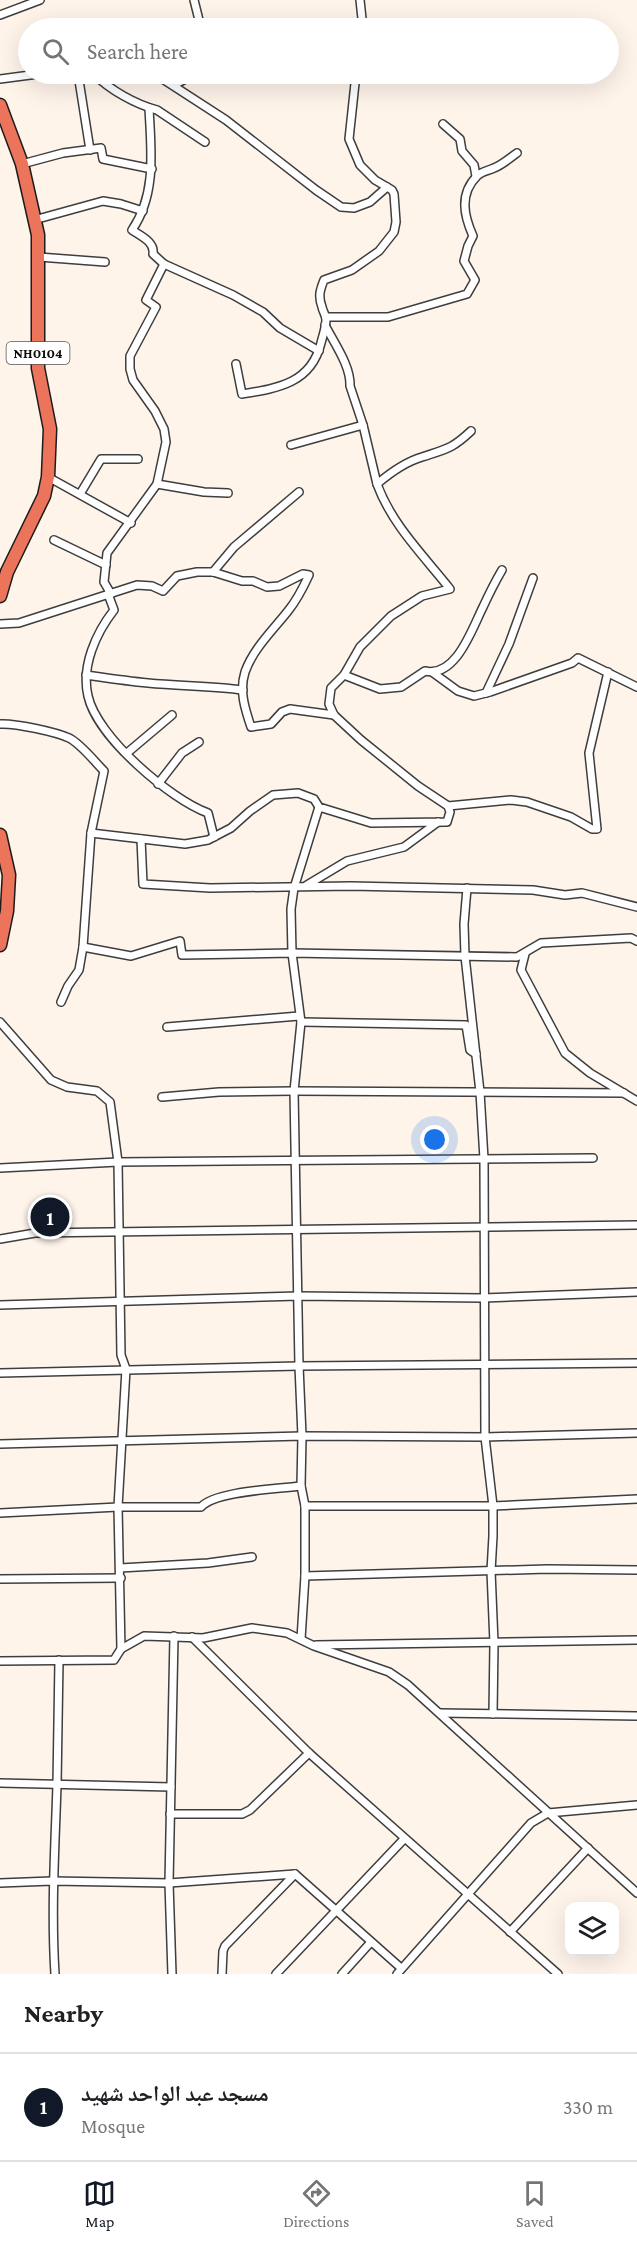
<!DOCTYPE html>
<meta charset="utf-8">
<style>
body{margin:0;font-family:"Crimson Pro","Noto Naskh Arabic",serif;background:#f6f6f6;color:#202124}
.controls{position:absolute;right:18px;bottom:18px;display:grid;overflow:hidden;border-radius:12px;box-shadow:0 6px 24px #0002}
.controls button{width:54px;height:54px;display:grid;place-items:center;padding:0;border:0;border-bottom:2px solid #e0e0e0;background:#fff;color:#202124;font:30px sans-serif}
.you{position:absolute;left:435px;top:1140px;width:21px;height:21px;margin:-15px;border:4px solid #fff;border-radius:50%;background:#1a73e8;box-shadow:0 0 0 9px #1a73e833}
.badge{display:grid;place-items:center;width:39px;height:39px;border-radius:50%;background:#111827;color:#fff;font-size:20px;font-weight:700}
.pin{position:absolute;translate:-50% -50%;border:3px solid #fff;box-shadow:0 2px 6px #0006}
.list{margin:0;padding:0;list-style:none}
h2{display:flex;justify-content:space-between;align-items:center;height:78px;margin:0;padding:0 24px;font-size:26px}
h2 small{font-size:20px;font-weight:400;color:#757577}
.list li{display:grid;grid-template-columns:39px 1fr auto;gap:18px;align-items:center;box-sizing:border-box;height:108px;padding:0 24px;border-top:2px solid #e0e0e0}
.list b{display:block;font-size:22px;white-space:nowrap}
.list p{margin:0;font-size:20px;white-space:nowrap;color:#757577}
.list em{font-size:20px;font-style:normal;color:#757577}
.icon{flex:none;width:33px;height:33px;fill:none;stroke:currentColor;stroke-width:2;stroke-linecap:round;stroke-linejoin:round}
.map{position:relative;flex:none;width:637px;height:1974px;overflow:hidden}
.search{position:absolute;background:#fff;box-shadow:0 6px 24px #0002;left:18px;right:18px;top:18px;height:66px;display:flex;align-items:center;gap:15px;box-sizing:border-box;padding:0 21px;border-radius:33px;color:#757577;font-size:22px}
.sheet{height:186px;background:#fff}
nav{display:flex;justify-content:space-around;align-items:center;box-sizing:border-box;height:84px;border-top:2px solid #e0e0e0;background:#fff;font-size:16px;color:#757577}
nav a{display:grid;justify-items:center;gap:3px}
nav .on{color:#111827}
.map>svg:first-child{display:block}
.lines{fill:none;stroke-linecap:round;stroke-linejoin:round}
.street-casing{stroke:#3e3e3e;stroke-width:10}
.highway-casing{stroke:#1c1c1c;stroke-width:15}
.street{stroke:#fff;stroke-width:7}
.highway{stroke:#eb745b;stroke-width:12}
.labels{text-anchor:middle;stroke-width:6;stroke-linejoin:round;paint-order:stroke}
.shield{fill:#fff;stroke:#545454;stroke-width:1.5}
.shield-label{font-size:14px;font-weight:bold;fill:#0b0b0b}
</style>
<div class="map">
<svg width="637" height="1974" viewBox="0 0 637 1974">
<rect width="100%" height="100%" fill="#fef4ea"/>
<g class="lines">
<defs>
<g id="street">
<polyline points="194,0 201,28"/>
<polyline points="360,0 363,28"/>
<polyline points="0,15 40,0"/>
<polyline points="78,74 90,150"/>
<path d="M 94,74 C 110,90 135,104 157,110 L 205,142"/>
<polyline points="155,74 226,120 316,190 341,207 354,208 370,202 387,187"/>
<polyline points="0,79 38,74"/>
<polyline points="174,85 195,74"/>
<path d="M 149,108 C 151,149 157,194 132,230 C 141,236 155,242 153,254 L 164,264 L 233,295 L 263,312 L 280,328 L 319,351"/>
<polyline points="443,124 460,139 462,151 474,165 476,176"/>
<polyline points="22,164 63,153 101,148 103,159 152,169"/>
<polyline points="34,220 103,201 121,204 143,211"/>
<polyline points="39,257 105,262"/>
<path d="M 326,317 L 388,317 L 467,294 L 475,280 L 464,261 L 468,246 L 473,236 C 464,216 459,194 477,176 C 482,171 488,171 494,168 C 502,165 510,158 517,153"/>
<path d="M 325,325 C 334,343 351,366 350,386 L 363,425 L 377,484"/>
<path d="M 236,364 L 242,394 C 279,388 311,383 321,343 C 323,335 326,327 326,320 C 326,315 323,312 322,307 C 318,296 320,290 324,280 L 352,270 L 379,251 L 394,232 L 396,222 L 394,194 L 392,190 L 375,180 L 360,165 L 349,139 L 356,74"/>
<polyline points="291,445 363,425"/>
<polyline points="48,477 131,523"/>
<polyline points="157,484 204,492 228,493"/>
<polyline points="80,494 101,459 138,459"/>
<polyline points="54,540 106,565"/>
<polyline points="213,572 234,547 299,492"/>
<path d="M 108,594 L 114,610 C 96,633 81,666 88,696 C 97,737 170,799 208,813 L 214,837"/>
<polyline points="111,594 104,582 107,553 157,484 166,442 164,429 155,411 133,380 130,369 130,356 156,307 146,300 164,264"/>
<path d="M 0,624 L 19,623 L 137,585 L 152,586 L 163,591 L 177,576 L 197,572 L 213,572 L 242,581 L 253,581 L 267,587 L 279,586 L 303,574 L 309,575 C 303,588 297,600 288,611 C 273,630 253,649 245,672 C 239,691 245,709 251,727 L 271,724 L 282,712 L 290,709 L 334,715"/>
<polyline points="432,672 458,691 474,696 490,692 572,663 578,658 637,687"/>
<path d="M 86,675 C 107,678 127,681 148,683 C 180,686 211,686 243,690"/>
<path d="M 344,675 L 380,689 L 401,687 L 425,671 C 456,678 472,629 483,607 C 489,594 495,582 502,570"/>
<polyline points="486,693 509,644 533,578"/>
<path d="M 0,724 C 15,723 56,732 69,738 C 80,743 95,762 104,771 L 91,833 L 83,947 L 79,970 L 68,986 L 61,1002"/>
<polyline points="127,753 172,715"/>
<polyline points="158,784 182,753 199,742"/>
<polyline points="448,806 511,800 527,802 571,817 592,829 597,829 589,753 608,672"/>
<path d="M 91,833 L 185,844 L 208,840 L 231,828 L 250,811 L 273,795 L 298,793 L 314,799 L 319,807 L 371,823 L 447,822 L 450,812 L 448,806 L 418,786 L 361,740 L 334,715 L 329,704 L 331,688 L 344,675 L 360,647 L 391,616 L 422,596 L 450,589 C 424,556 392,525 377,484 C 390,473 405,462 422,457 C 446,449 452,449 471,431"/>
<polyline points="141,839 143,884 210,888 351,886 533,890 565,895 582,893 637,907"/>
<polyline points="307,885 347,861 404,847 438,822"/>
<polyline points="467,888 464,924 465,956 480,1092 484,1159 485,1437 493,1506 493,1536 491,1571 494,1643 493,1714"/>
<polyline points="83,947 131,956 180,941 182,955 292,953 517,957 541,943 631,938 637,941"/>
<polyline points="525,954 521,970 565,1053 590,1073 637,1101"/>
<polyline points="0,1022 51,1080 67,1087 97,1091 110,1102 118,1162 121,1355 126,1369 118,1507 121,1649"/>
<polyline points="301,1022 466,1025 470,1050 476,1054"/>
<polyline points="167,1027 299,1016"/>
<polyline points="162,1097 219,1092 294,1091 624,1093"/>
<polyline points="0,1168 118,1162 593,1158"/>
<polyline points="0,1239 35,1233 637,1225"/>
<polyline points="0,1305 298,1296 483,1298 637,1292"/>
<polyline points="0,1373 299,1366 637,1363"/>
<polyline points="0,1444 302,1436 485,1437 637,1433"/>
<polyline points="305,1506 493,1506 637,1499"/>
<path d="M 0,1513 L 118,1507 L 201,1507 C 215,1491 278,1489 301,1486"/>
<polyline points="120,1568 208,1563 252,1557"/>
<polyline points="305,1576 547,1569 637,1570"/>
<polyline points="0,1579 121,1578"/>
<polyline points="192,1637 309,1753 558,1974"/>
<polyline points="301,1639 305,1576 305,1506 301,1486 302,1436 299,1366 294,1091 301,1022 292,953 291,909 294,888 319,807"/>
<polyline points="316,1645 637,1640"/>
<polyline points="0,1661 114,1660 121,1649 144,1636 203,1638 252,1628 287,1633 314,1646 389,1672 408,1685 637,1893"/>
<polyline points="440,1713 637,1716"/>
<polyline points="0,1783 171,1787"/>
<polyline points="170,1814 242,1814 250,1810 309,1753"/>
<polyline points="0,1883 52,1881 169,1883 295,1874 401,1968"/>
<polyline points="510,1932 588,1848"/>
<path d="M 55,1974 C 51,1910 55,1848 57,1785 C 58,1743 58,1702 59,1660"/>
<polyline points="172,1974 169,1883 174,1636"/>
<polyline points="222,1974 223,1951 225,1946 295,1874"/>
<polyline points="276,1974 404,1839"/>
<polyline points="342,1974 371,1942"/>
<polyline points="397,1974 531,1823 548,1813 637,1805"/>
</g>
<g id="highway">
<polyline points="0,105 22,164 38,235 38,368 50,429 48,477 44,496 7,572 0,596"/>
<polyline points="0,835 9,875 7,911 0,945"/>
</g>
</defs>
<use href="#street" class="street-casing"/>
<use href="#highway" class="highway-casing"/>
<use href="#street" class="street"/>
<use href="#highway" class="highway"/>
</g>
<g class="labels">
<rect class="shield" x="6.5" y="342" width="63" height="22" rx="4.5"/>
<g class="shield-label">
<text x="38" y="358">NH0104</text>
</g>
</g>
</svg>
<div class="controls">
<button><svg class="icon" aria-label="layers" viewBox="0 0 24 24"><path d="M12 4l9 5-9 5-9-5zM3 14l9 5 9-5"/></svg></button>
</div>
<div class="you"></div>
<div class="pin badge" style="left:50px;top:1217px">1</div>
<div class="search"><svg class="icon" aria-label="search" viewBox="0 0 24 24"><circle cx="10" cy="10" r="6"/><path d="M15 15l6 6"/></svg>Search here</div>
</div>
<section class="sheet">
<h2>Nearby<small></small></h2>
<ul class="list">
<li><span class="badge">1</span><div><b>مسجد عبد الواحد شهید</b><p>Mosque</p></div><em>330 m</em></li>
</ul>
</section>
<nav>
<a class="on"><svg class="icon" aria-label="map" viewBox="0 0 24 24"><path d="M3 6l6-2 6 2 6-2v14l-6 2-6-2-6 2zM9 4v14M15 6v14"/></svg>Map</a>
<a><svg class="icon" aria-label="directions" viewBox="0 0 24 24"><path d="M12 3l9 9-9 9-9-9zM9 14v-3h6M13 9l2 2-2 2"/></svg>Directions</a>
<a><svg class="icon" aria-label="saved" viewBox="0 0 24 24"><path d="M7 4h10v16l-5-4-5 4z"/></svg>Saved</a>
</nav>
